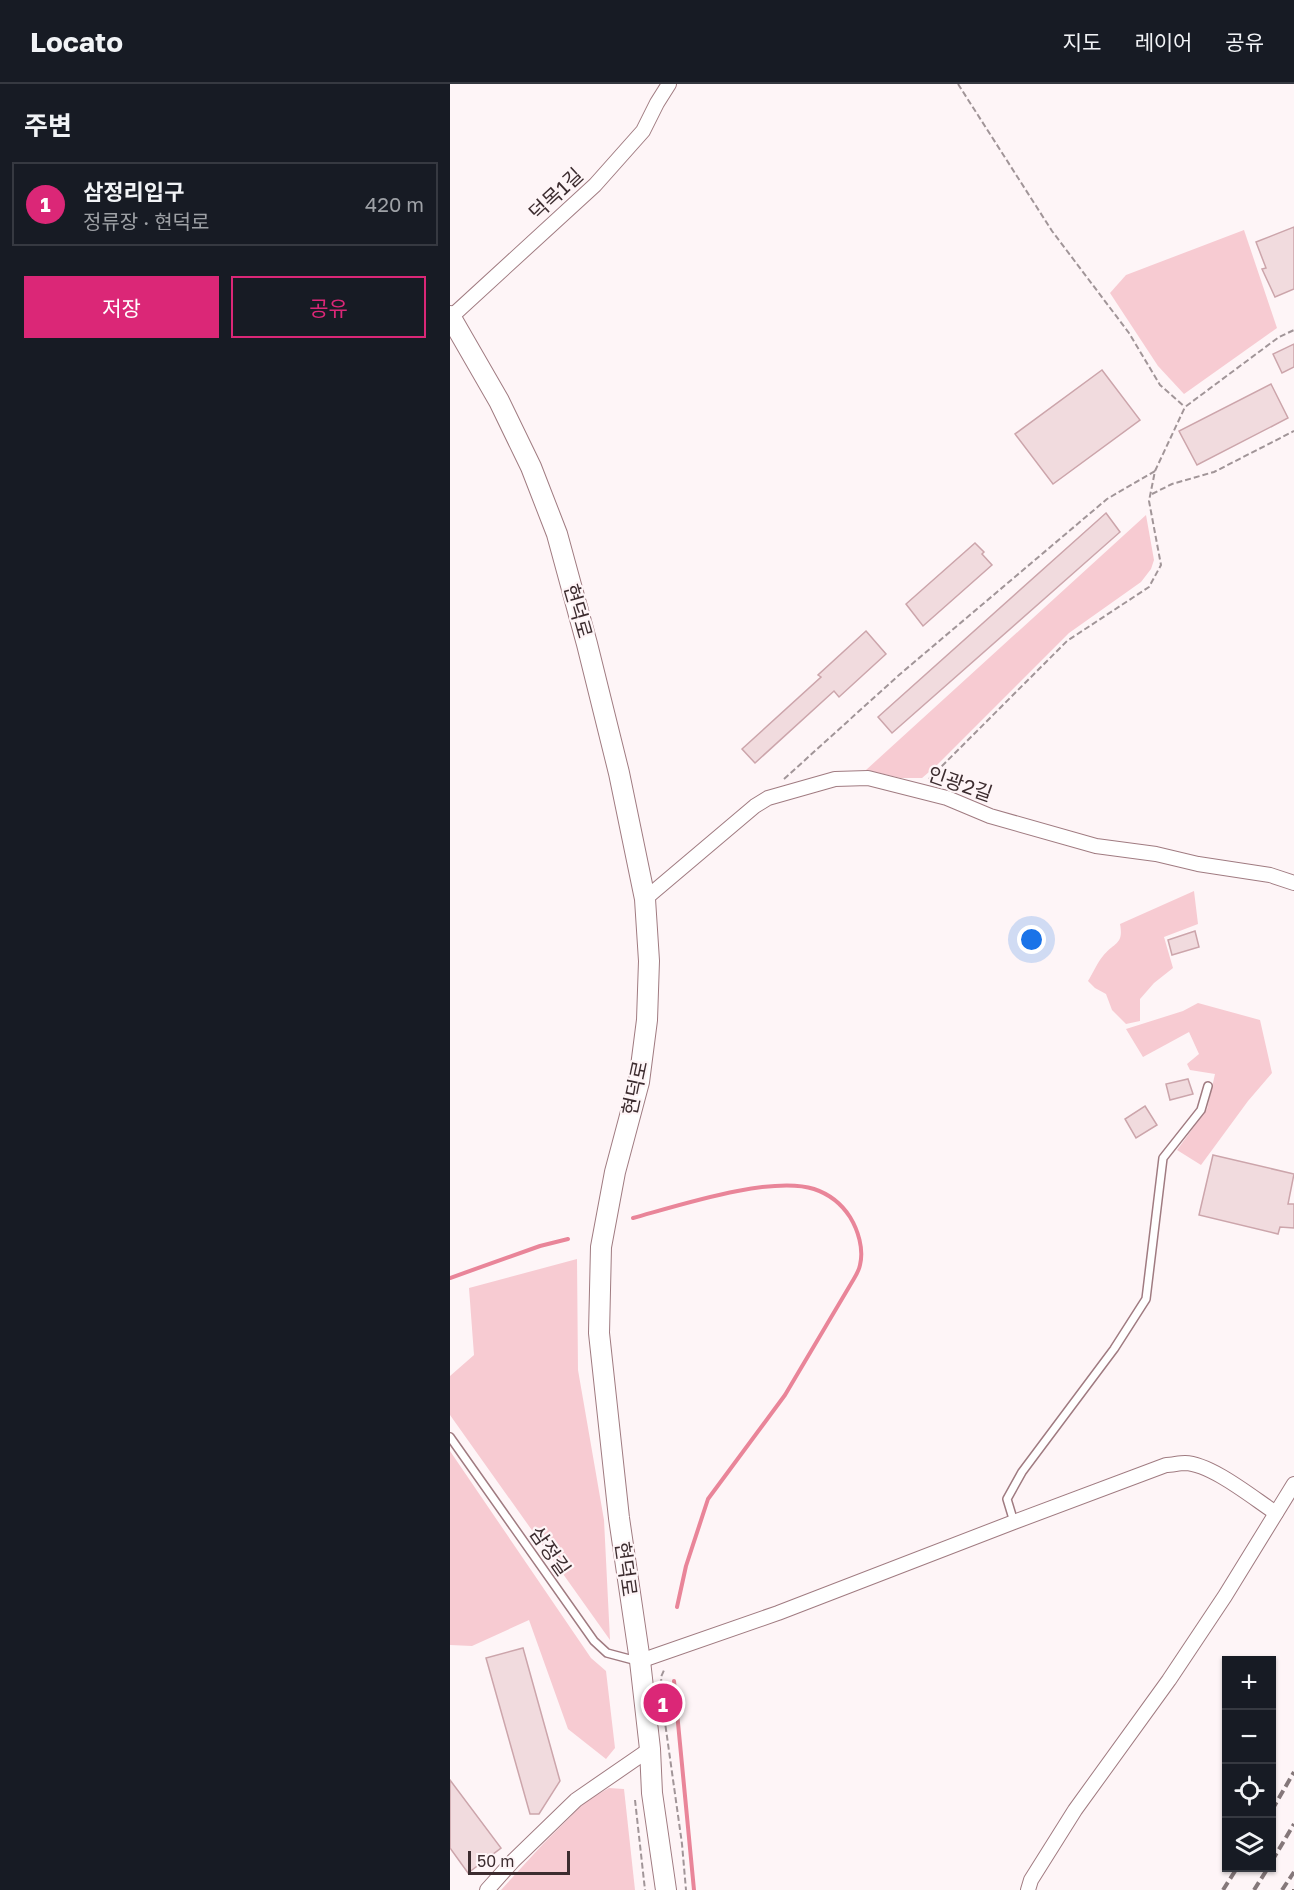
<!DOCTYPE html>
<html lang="ko">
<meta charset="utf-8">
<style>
body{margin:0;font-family:"Golos Text","Noto Sans KR",sans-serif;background:#242831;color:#f1f3f6}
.controls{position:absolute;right:18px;bottom:18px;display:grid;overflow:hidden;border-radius:0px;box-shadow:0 2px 4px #0004}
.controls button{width:54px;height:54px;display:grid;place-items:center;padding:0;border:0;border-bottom:2px solid #363941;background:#171b24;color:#f1f3f6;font:30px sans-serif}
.scale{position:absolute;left:18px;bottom:15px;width:102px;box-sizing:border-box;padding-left:6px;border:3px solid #3c2c2f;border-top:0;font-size:16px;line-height:21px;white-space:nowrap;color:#3c2c2f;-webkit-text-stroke:4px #fef5f7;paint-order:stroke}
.you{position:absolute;left:582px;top:856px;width:21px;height:21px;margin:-15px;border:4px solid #fff;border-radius:50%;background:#1a73e8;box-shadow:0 0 0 9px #1a73e833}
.badge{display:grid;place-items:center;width:39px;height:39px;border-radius:50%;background:#db2777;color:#fff;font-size:20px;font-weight:700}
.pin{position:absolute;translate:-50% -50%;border:3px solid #fff;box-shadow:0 2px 6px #0006}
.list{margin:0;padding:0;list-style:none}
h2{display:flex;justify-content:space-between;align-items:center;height:78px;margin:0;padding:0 24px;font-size:26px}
h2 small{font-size:20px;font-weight:400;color:#9ea1a6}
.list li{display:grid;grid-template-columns:39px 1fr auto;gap:18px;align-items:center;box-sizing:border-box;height:84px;margin:0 12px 12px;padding:0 12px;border:2px solid #363941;border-radius:0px}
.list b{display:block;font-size:22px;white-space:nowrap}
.list p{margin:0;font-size:20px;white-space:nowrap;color:#9ea1a6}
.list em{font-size:20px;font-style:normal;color:#9ea1a6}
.actions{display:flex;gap:12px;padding:18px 24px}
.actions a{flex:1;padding:14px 0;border:2px solid #db2777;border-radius:0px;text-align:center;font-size:21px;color:#db2777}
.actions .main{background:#db2777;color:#fff}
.icon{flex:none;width:33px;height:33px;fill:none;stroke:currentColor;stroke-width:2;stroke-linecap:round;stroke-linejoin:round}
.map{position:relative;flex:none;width:844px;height:1806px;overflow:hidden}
header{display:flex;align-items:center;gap:36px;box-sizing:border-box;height:84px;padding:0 30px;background:#171b24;border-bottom:2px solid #363941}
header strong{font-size:28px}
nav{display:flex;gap:33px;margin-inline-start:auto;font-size:21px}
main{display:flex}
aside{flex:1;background:#171b24}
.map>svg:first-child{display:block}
.green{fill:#f7cbd2}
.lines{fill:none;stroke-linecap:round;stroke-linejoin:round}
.stream{stroke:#e98599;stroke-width:4}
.building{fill:#f1dbde;stroke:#cca5ab;stroke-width:1.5}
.lane-casing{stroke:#a07b81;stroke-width:10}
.street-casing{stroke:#a07b81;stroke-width:16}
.secondary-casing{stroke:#a07b81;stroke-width:22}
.path{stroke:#a19598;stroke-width:2;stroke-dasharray:6 3;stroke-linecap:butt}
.lane{stroke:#fff;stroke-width:7}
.street{stroke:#fff;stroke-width:14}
.secondary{stroke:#fff;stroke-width:20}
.rail{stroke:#85787a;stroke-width:4;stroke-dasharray:9 4.5;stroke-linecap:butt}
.labels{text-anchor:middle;stroke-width:4.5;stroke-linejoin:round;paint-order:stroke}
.street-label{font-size:20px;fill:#3c2c2f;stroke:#fef5f7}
</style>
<header>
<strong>Locato</strong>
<nav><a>지도</a><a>레이어</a><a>공유</a></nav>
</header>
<main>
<aside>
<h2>주변<small></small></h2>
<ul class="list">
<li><span class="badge">1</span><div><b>삼정리입구</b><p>정류장 · 현덕로</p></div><em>420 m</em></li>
</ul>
<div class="actions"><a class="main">저장</a><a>공유</a></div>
</aside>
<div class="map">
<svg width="844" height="1806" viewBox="0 0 844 1806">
<rect width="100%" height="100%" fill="#fef5f7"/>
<g class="green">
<polygon points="794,146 827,244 734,310 708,282 660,209 676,191"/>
<polygon points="696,431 704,476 701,485 691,498 619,549 486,682 472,694 451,694 416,686"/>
<path d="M 744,807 L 748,840 L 714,853 L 723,884 L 704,899 L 690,915 L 690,937 L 676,940 L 662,926 L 656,910 L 645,904 L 638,897 C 643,889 647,879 653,872 C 664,858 674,861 670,840 Z"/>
<polygon points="748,919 810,936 822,989 798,1017 751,1081 727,1066 757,1025 765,990 740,986 737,980 749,970 739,948 693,973 676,945 733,927"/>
<polygon points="127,1175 128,1286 154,1436 160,1556 0,1331 0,1292 24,1271 19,1204"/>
<polygon points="0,1367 141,1574 156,1587 165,1664 156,1675 118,1645 79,1536 22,1562 0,1561"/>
<polygon points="159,1704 174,1705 185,1806 51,1806 93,1760 136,1717"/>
</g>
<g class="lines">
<g class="stream">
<path d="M 183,1134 C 227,1122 321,1091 364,1105 C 379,1110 391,1119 400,1133 C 408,1146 414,1165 410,1181 C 409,1187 405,1193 402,1198 L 335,1311 L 258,1415 L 236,1482 L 227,1523"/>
<polyline points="0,1194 90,1162 118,1155"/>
<polyline points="224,1597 244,1806"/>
</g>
</g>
<g class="building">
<polygon points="844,143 844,205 825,213 812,185 816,184 806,158"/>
<polygon points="844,260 844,283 832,289 823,270"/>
<polygon points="652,286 690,336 603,400 565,350"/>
<polygon points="821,300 838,334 747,381 729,347"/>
<polygon points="656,429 670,448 442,649 428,633"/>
<polygon points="525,459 534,468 532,470 542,481 473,542 456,520"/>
<polygon points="416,547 436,570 389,613 384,607 305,679 292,665 371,593 368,591"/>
<polygon points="745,847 749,863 722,871 718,856"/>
<polygon points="738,995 743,1010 720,1016 716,1000"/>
<polygon points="695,1022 707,1041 686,1054 675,1035"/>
<polygon points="763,1071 844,1090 838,1120 844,1120 844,1144 830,1143 828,1150 749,1131"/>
<polygon points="73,1564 110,1697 89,1730 80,1730 36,1574"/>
<polygon points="0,1696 51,1764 18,1789 0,1764"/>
</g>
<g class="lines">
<defs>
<g id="lane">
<polyline points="0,1353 144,1557 157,1569 187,1577"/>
<polyline points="564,1438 557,1415 572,1388 664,1265 696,1215 713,1074 751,1026 758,1002"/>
</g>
<g id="street">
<polyline points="1,233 145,101 193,47 207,19 219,0"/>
<polyline points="195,815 305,722 318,714 385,695 418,694 497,714 540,732 646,762 706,770 748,780 820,791 844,799"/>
<path d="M 190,1577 L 328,1529 L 564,1438 L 716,1381 C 722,1381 729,1379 735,1379 C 762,1380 803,1414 826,1429"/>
<polyline points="37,1806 63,1777 126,1716 200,1665"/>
<polyline points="578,1806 581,1796 625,1726 719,1596 775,1512 844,1400"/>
</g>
<polyline id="secondary" points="0,232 49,317 81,383 107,450 137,560 169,689 195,815 199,877 197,936 189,998 165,1088 151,1163 149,1249 169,1434 190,1577 200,1665 202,1709 216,1806"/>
</defs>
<use href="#lane" class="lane-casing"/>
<use href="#street" class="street-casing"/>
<use href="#secondary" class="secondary-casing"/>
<g class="path">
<polyline points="508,0 602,147 679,249 710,301 735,323"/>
<polyline points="702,410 722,400 764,388 844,347"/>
<polyline points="334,695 449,591 657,415 705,387"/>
<polyline points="479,695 617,557 699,503 711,481 699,417 705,387 735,323 829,253 844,246"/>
<polyline points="213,1619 211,1593 215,1584"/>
<polyline points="213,1624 232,1760 236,1806"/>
<polyline points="185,1716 195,1806"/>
</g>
<use href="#lane" class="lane"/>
<use href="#street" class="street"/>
<use href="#secondary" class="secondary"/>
<g class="rail">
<polyline points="822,1726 844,1688"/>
<polyline points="822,1777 844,1740"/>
<polyline points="773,1806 787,1784"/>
<polyline points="804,1806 818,1784"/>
<polyline points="832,1806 844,1788"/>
<polyline points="844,1806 844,1805"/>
</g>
</g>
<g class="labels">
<g class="street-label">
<text transform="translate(106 110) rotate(-43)" y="7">덕목1길</text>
<text transform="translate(128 527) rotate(74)" y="7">현덕로</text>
<text transform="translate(510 700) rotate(19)" y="7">인광2길</text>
<text transform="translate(185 1004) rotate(-78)" y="7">현덕로</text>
<text transform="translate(100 1467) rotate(55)" y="7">삼정길</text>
<text transform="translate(176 1485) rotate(82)" y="7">현덕로</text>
</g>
</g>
</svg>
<div class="controls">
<button>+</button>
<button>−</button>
<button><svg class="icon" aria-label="locate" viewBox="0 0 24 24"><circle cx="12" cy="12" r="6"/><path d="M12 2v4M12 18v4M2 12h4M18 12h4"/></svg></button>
<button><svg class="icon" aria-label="layers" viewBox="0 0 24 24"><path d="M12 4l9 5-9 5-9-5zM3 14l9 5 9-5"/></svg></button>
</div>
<div class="scale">50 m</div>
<div class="you"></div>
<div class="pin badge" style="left:213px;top:1619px">1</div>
</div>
</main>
